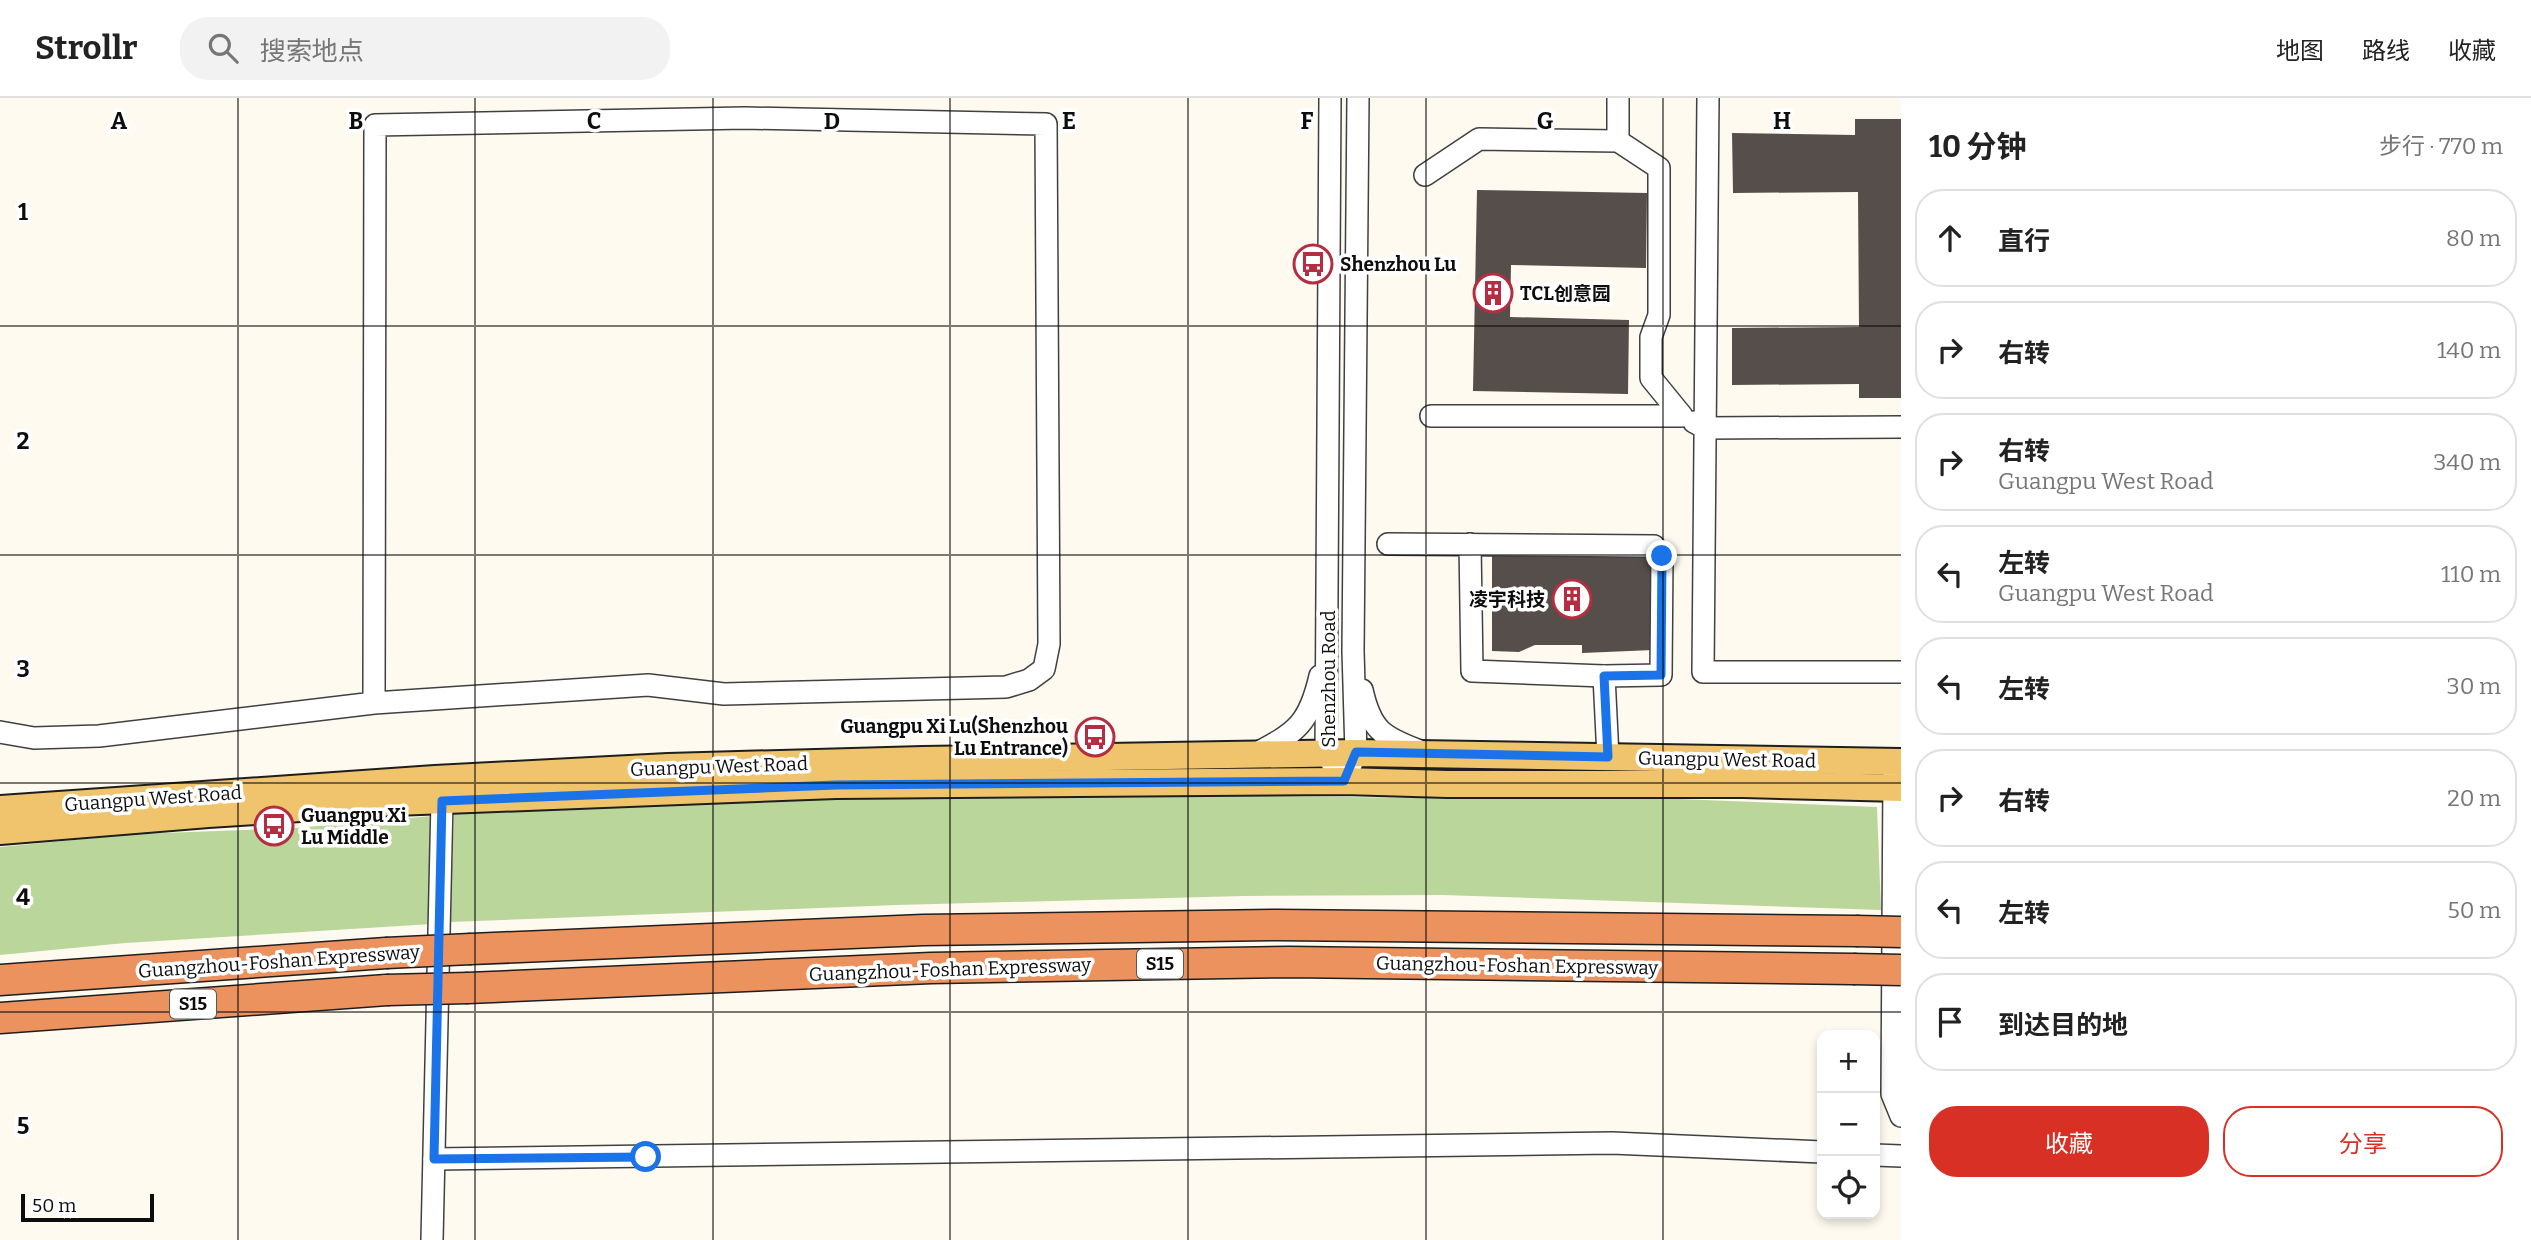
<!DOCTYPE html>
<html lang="zh">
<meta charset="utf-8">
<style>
body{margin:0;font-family:Bitter,"Noto Sans SC",serif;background:#f2f2f2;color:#222}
.controls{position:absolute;right:21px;bottom:21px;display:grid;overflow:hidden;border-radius:14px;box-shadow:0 4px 10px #0003}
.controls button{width:63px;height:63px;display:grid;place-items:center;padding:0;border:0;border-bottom:2px solid #e0e0e0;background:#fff;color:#222;font:35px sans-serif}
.scale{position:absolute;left:21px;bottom:18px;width:133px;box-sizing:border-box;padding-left:7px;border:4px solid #0d0d0d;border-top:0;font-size:19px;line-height:24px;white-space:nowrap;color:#0d0d0d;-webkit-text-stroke:5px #fff;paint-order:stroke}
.stop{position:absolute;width:21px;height:21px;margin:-16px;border:5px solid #1a73e8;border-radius:50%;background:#fff}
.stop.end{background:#1a73e8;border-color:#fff;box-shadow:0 2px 7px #0008}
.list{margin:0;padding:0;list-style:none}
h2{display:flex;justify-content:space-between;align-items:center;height:91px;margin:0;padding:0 28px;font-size:30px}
h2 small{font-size:23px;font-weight:400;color:#767676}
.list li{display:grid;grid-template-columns:46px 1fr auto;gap:21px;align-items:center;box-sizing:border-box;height:98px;margin:0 14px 14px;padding:0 14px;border:2px solid #e0e0e0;border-radius:28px}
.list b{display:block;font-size:26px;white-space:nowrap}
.list p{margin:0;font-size:23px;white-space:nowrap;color:#767676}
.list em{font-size:23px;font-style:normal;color:#767676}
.actions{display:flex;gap:14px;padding:21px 28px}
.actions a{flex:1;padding:16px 0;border:2px solid #d93025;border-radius:28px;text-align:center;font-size:24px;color:#d93025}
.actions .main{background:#d93025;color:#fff}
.icon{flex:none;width:38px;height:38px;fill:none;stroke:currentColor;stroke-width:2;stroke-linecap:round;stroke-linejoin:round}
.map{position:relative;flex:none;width:1901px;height:1142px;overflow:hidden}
header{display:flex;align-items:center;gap:42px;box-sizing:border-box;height:98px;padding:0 35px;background:#fff;border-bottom:2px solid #e0e0e0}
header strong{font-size:33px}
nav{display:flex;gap:38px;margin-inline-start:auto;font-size:24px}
.search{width:490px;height:63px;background:#f2f2f2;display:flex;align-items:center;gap:18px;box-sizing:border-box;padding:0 24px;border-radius:28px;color:#767676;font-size:26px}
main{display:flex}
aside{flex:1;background:#fff}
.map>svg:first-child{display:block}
.forest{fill:#bbd69b}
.building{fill:#554e4a}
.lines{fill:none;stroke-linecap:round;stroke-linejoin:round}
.minor-casing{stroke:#404040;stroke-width:24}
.major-casing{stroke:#1e1e1e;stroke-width:30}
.highway-casing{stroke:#1e1e1e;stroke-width:33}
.minor{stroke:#fff;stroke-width:21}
.major{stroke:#f0c46d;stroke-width:26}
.highway{stroke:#ec925f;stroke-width:30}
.highway-bridge-casing{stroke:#1e1e1e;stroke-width:33;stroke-linecap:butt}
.highway-bridge{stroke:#ec925f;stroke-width:30}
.route{stroke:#1a73e8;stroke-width:9}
.grid{fill:none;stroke:#0d0d0d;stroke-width:2;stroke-opacity:0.55}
.labels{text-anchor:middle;stroke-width:7;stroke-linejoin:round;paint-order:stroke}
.shield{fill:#fff;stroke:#565656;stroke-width:2}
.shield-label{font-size:18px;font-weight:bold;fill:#0d0d0d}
.poi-label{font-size:19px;font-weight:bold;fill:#0d0d0d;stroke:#fff;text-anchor:start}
.street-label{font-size:19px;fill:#0d0d0d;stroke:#fff}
.grid-label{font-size:23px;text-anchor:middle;font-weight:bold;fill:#0d0d0d;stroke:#fff;stroke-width:7;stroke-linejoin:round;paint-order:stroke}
</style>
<header>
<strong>Strollr</strong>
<div class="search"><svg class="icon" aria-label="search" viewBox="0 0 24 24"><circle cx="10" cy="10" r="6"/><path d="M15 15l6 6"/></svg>搜索地点</div>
<nav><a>地图</a><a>路线</a><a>收藏</a></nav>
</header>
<main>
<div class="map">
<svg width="1901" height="1142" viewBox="0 0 1901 1142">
<rect width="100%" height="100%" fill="#fefaef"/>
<g class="forest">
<polygon points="1123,696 1419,700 1628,699 1877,709 1881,812 1443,797 1244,798 897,807 450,824 454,716 709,703"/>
<polygon points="432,718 432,826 125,845 0,857 0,749 138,736 295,730"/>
</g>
<g class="building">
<polygon points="1855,21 1901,21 1901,300 1859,300 1859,286 1732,287 1732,230 1859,229 1858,94 1733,95 1732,35 1855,37"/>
<polygon points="1477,92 1647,95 1646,170 1511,167 1510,219 1629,222 1628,296 1473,293"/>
<polygon points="1492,455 1652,455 1653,552 1582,555 1582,547 1535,547 1519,554 1492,553"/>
</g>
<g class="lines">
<defs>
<g id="minor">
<polyline points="1330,0 1326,656 1333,666"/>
<polyline points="1618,0 1618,43"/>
<polyline points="1708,0 1703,574 1901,574"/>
<polyline points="1425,77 1479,41 1618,43 1659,70 1659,217 1651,239 1651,280 1682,318 1431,318"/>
<polyline points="1694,324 1705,330 1901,329"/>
<polyline points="1388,446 1654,448 1662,458 1661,577 1604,578 1472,573 1470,446"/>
<polyline points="1604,578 1608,659"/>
<path d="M 1362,592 C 1371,632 1382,639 1420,653"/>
<polyline points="0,634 34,640 99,638 374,605 648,587 724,596 1006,589 1029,582 1044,571 1049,546 1046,26 745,20 375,27 374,605"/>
<path d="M 1255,656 C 1297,634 1309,626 1320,578"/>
<polyline points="1894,676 1892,996 1901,1018"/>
<polyline points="1344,683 1356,655 1353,553 1358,0"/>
<polyline points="1875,1057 1901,1058"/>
<polyline points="434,1061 1612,1045 1822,1054"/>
<polyline points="432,1142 442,703"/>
</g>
<g id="major">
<polyline points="0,711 435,681 668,669 923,662 1356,655 1901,664"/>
<polyline points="0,733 208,716 395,704 836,687 1344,683 1447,686 1743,686 1901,690"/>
</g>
<g id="highway">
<polyline points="471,851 923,832 1277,827 1856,833"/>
<polyline points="0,882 386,855"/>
<polyline points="468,890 931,870 1289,864 1853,871"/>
<polyline points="0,920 387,892"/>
</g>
</defs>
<use href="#minor" class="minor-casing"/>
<use href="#major" class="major-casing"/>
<use href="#highway" class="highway-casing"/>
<use href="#minor" class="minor"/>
<use href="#major" class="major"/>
<use href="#highway" class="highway"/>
<defs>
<g id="highway-bridge">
<polyline points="1856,833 1901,834"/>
<polyline points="386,855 471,851"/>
<polyline points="1853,871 1901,872"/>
<polyline points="387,892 468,890"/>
</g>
</defs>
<use href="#highway-bridge" class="highway-bridge-casing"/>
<use href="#highway-bridge" class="highway-bridge"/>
</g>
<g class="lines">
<polyline class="route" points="646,1059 434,1061 442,703 836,687 1344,683 1356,654 1608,659 1604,578 1661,577 1662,458"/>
</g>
<path class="grid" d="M 238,0 L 238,1142M 475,0 L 475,1142M 713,0 L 713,1142M 950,0 L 950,1142M 1188,0 L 1188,1142M 1426,0 L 1426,1142M 1663,0 L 1663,1142M 0,228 L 1901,228M 0,457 L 1901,457M 0,685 L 1901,685M 0,914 L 1901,914"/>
<defs>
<symbol id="bus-ring" viewBox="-11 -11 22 22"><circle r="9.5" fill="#fff" stroke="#b52d41" stroke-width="1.5"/><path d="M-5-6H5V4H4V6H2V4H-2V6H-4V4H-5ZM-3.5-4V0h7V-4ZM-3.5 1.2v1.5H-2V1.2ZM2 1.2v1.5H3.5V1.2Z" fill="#b52d41"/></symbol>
<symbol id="building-ring" viewBox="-11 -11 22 22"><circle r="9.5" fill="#fff" stroke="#b52d41" stroke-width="1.5"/><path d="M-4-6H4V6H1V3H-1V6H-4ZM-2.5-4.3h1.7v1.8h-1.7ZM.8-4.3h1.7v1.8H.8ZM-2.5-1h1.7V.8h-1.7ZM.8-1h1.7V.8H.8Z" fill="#b52d41"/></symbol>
</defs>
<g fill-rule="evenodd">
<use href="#bus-ring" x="1291" y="144" width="44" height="44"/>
<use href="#building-ring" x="1471" y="173" width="44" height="44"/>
<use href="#building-ring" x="1550" y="479" width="44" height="44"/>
<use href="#bus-ring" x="1073" y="617" width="44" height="44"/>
<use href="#bus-ring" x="252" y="706" width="44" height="44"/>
</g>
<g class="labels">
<g class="shield">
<rect x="1137" y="851.5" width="46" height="29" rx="5"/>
<rect x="170" y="891.5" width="46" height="29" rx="5"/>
</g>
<g class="shield-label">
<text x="1160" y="872">S15</text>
<text x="193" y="912">S15</text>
</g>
<g class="poi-label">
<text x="1340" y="173">Shenzhou Lu</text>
<text x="1520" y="202">TCL创意园</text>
<text x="1545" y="508" text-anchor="end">凌宇科技</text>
<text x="1068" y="635" text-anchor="end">Guangpu Xi Lu(Shenzhou<tspan x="1068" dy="22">Lu Entrance)</tspan></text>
<text x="301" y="724">Guangpu Xi<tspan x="301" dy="22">Lu Middle</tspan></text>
</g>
<g class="street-label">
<text transform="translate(1328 581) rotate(-90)" y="7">Shenzhou Road</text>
<text transform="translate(1727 661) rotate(1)" y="7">Guangpu West Road</text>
<text transform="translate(719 668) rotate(-2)" y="7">Guangpu West Road</text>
<text transform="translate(153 700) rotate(-4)" y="7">Guangpu West Road</text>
<text transform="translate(279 863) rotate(-4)" y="7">Guangzhou-Foshan Expressway</text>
<text transform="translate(1517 867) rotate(1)" y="7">Guangzhou-Foshan Expressway</text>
<text transform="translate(950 871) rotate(-2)" y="7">Guangzhou-Foshan Expressway</text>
</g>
</g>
<g class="grid-label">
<text x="119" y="31">A</text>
<text x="356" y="31">B</text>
<text x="594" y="31">C</text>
<text x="832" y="31">D</text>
<text x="1069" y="31">E</text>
<text x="1307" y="31">F</text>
<text x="1545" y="31">G</text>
<text x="1782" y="31">H</text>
<text x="23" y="122">1</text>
<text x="23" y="351">2</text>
<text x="23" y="579">3</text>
<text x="23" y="807">4</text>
<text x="23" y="1036">5</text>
</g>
</svg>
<div class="controls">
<button>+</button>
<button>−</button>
<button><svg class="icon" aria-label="locate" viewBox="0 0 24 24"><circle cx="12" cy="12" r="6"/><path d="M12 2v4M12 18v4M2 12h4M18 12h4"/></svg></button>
</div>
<div class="scale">50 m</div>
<div class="stop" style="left:646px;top:1059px"></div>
<div class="stop end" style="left:1662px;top:458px"></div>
</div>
<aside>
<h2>10 分钟<small>步行 · 770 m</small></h2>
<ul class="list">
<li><svg class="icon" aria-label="ahead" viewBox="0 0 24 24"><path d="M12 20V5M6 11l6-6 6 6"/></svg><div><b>直行</b></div><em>80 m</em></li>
<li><svg class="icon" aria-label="right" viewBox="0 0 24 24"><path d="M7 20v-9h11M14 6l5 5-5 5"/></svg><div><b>右转</b></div><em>140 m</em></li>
<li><svg class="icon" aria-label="right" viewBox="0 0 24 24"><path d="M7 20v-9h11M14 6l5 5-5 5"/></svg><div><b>右转</b><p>Guangpu West Road</p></div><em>340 m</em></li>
<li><svg class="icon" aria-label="left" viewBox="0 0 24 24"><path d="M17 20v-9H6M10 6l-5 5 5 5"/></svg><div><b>左转</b><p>Guangpu West Road</p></div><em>110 m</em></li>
<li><svg class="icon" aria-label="left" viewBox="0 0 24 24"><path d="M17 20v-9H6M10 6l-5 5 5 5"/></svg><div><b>左转</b></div><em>30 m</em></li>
<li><svg class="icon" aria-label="right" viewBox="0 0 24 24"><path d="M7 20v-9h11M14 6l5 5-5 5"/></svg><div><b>右转</b></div><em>20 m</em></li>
<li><svg class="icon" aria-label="left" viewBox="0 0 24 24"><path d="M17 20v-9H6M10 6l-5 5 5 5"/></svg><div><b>左转</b></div><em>50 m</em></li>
<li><svg class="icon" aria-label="arrive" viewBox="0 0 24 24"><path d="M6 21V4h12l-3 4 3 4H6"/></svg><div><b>到达目的地</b></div></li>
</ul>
<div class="actions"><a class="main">收藏</a><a>分享</a></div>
</aside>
</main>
